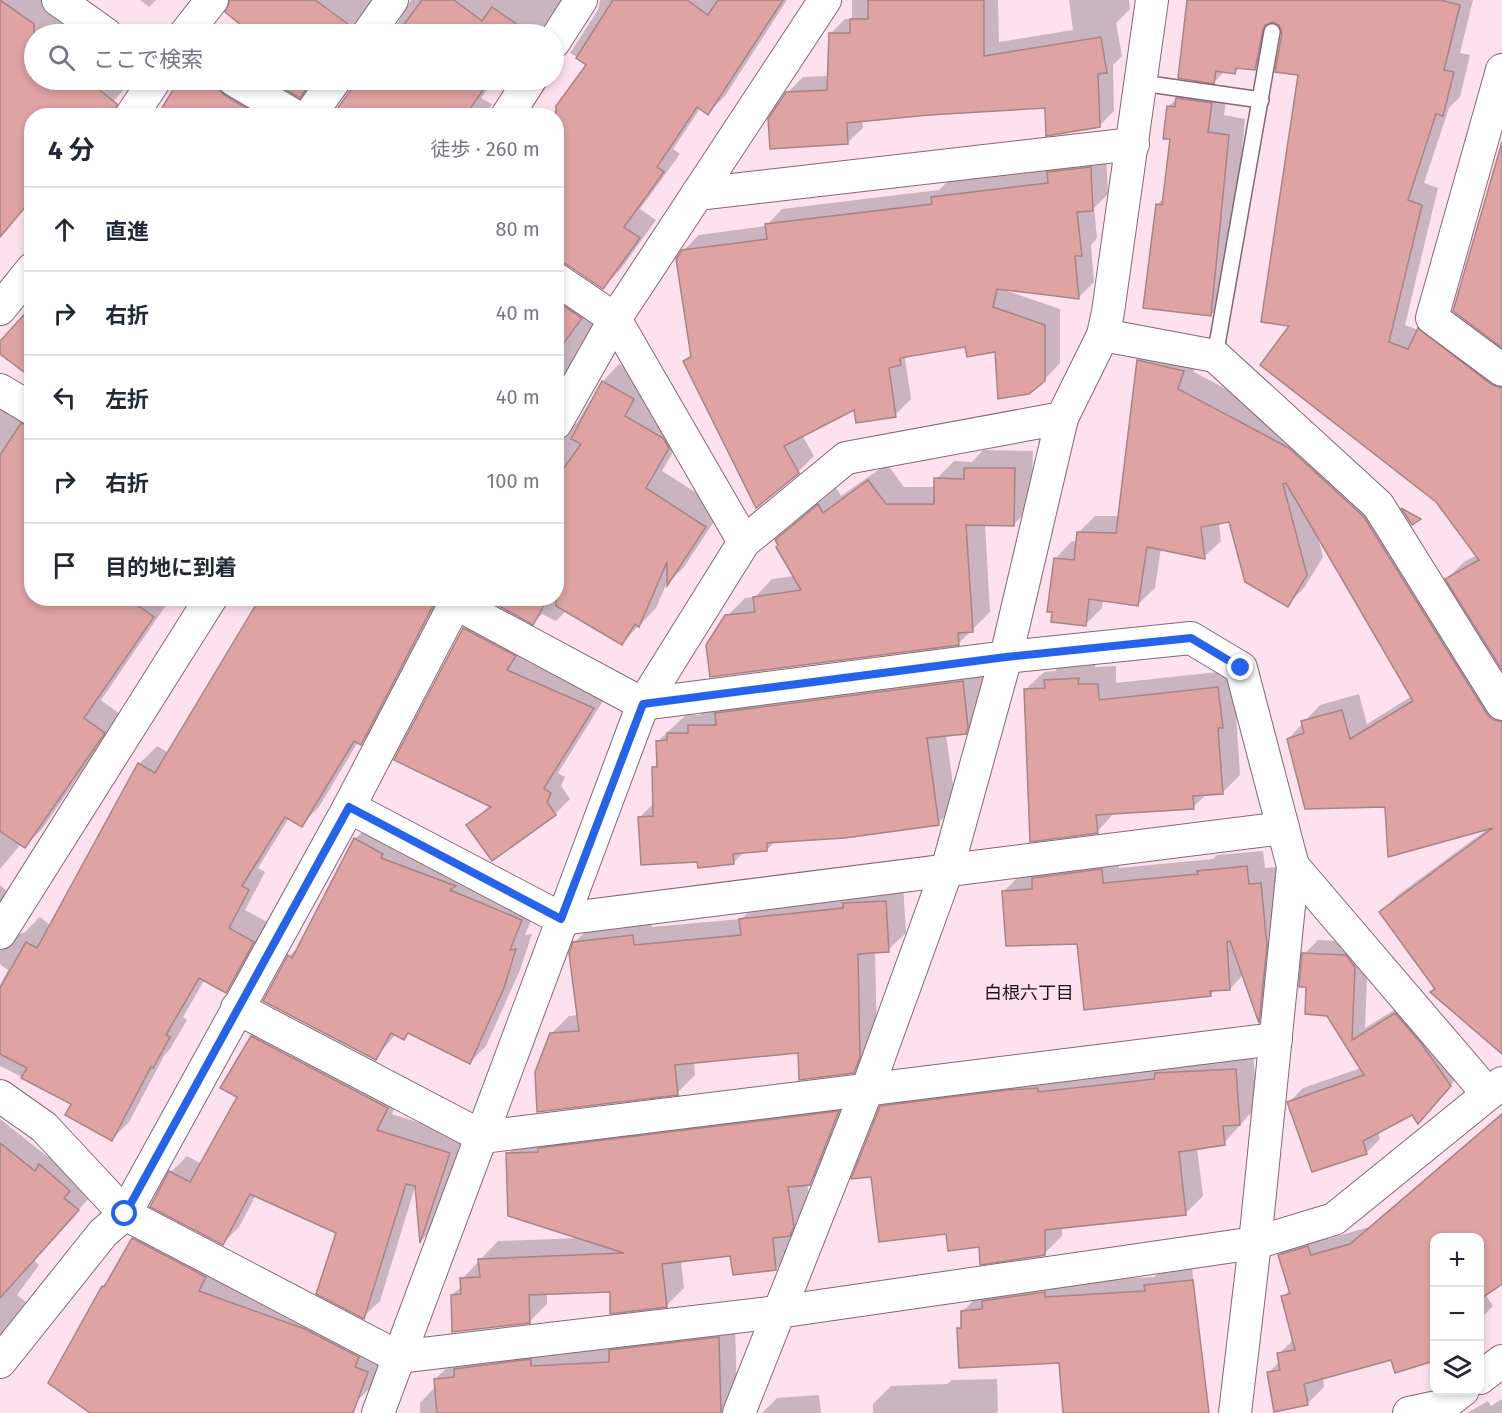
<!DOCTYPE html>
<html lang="ja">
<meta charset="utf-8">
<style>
body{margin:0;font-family:"Fira Sans","Noto Sans JP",sans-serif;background:#f2f2f3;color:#1f2937}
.controls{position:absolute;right:18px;bottom:18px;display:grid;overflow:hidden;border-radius:12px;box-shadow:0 3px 9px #0003}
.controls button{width:54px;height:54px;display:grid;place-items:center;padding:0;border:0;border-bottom:2px solid #e0e1e3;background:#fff;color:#1f2937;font:30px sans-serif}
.stop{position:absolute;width:18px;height:18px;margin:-14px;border:4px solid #2563eb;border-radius:50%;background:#fff}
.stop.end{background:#2563eb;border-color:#fff;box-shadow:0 2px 6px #0008}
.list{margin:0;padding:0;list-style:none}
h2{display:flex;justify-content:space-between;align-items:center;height:78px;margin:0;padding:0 24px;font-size:26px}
h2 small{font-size:20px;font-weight:400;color:#747a83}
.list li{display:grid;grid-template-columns:39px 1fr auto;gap:18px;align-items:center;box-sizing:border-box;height:84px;padding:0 24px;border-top:2px solid #e0e1e3}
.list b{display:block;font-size:22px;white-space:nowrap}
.list em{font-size:20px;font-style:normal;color:#747a83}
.icon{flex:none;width:33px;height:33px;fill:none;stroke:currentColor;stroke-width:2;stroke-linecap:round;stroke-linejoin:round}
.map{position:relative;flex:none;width:1502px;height:1413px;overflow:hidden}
.search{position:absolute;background:#fff;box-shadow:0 3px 9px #0003;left:24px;top:24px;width:540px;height:66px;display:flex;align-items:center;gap:15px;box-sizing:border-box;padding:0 21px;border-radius:33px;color:#747a83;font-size:22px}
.panel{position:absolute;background:#fff;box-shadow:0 3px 9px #0003;left:24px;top:108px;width:540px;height:498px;border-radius:24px}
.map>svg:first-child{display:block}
.shadow{fill:#0003}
.building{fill:#dfa3a4;stroke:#a78485;stroke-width:1.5}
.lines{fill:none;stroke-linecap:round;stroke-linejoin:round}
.lane-casing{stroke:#856776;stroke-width:18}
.street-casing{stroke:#856776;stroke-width:34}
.lane{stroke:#fff;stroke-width:15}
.street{stroke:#fff;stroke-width:32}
.route{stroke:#2563eb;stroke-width:8}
.labels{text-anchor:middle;stroke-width:6;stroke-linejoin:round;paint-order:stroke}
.neighbourhood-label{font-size:18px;fill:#20141a;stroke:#fde1ef}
</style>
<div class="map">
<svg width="1502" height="1413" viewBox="0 0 1502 1413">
<rect width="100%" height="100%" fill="#fde1ef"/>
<g class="shadow">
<polygon points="0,0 42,0 91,34 34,34 34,80 125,80 129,83 102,116 32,116 32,200 0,236"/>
<polygon points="140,0 156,0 149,7"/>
<polygon points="236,0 375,0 383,34 255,34 227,12"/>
<polygon points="411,0 565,0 555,15 538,32 531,27 526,34 388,34 391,34"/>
<polygon points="600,0 787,0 725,96 708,113 701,107 673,149 680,154 640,209 656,220 620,270 603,287 558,260 556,116 551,116 588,64 570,53 598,10"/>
<polygon points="852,0 998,0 999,42 1073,30 1069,0 1129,0 1130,9 1116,23 1122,56 1113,65 1114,111 1099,126 1047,134 1046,106 862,120 863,128 847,143 787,93 803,77 829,76 830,34 845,19 852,19"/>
<polygon points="1188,0 1473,0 1460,53 1470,55 1460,97 1449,108 1424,183 1438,188 1405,325 1418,330 1436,312 1502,363 1502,669 1447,579 1464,562 1477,555 1437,501 1292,325 1299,74 1276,71 1282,27 1278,24 1272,51 1255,69 1240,67 1235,72 1225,71 1212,84 1228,86 1224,115 1245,119 1228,298 1211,315 1157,205 1164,198 1172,138 1169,106 1196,79"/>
<polygon points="198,80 242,80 311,116 171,116"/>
<polygon points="272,80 316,80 300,96"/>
<polygon points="354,80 494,80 481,98 492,104 485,116 333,116 351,91"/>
<polygon points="1106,152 1108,194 1094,208 1097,238 1091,245 1094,282 1078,298 1004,290 1060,309 1060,363 1044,380 997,351 967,346 910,355 905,359 911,399 895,415 855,408 802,435 814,456 798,472 684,361 692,354 683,251 699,235 766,226 782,209 939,190 948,181 1053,169"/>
<polygon points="556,269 603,309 556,398"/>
<polygon points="1155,343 1200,355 1194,372 1306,432 1502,694 1502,1027 1432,992 1436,988 1381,912 1398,895 1489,828 1387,805 1288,739 1320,705 1359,694 1367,724 1412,696 1318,537 1323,557 1304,588 1287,605 1230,521 1219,523 1221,541 1204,557 1161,548 1155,588 1137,605 1103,599 1102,608 1085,625 1055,559 1072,541 1077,542 1078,533 1095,516 1119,516 1138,360"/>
<polygon points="619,364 650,381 641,398 680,421 686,430 662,471 717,506 717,517 684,567 669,582 669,578 656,608 622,643 567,610 556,621 542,614 533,623 488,598 556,598 556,411 564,421 576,424 602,382"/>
<polygon points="0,398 32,418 32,598 171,598 101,700 121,715 42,829 25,846 21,844 0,869"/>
<polygon points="983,450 1033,451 1031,507 1013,525 985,524 990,612 959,643 727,616 745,598 755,597 772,579 794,576 777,540 836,488 841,496 887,464 904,487 936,487 936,479 954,461 972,462"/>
<polygon points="263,598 444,598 378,726 361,743 358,742 319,807 301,825 289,818 258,868 265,872 245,910 271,924 243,974 226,991 205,979 183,1017 187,1020 170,1049 164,1056 129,1122 112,1139 73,1103 0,1066 0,985 8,970 0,964 0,918 17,934 24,933 40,917 51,926 139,764 157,746 169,753"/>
<polygon points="479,614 608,693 558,773 565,777 561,786 570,799 555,814 468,826 490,805 396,760 464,629"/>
<polygon points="1096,661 1095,667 1116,666 1116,683 1236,670 1240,709 1236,713 1240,775 1223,792 1207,794 1193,807 1115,812 1097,832 1026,689 1044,672 1055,671 1064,663"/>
<polygon points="981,664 985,708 983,715 965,733 946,735 956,806 938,823 775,841 767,850 745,851 733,863 699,860 640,817 654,803 653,768 658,763 658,741 686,715 700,715 707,708"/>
<polygon points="372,823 538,904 525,935 532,934 520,970 486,1046 470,1062 410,1032 404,1038 396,1034 375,1059 289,956 301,945 355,839"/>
<polygon points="1263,851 1265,868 1277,867 1283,929 1275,1005 1260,1020 1243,975 1230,989 1215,990 1210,995 1078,942 1004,891 1020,875 1117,853 1119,868 1213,859 1217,855"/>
<polygon points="903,884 906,933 888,950 875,951 877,1038 871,1053 853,1072 800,1051 694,1062 695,1075 677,1093 551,1034 569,1016 579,1015 574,943 592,925 650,918 652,927 741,919 759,902"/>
<polygon points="0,885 9,893 0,911"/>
<polygon points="1318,940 1359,942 1368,953 1365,1028 1409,1001 1463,1071 1431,1108 1412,1113 1378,1132 1380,1139 1367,1152 1313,1171 1289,1102 1303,1088 1361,1068 1308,985 1304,954"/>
<polygon points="268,1020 403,1091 392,1114 465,1137 436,1225 422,1240 416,1184 380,1301 363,1317 338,1233 256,1195 239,1227 223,1243 171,1172 187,1156 202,1164 239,1097 223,1088 252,1036"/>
<polygon points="1253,1052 1257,1106 1224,1143 1197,1148 1203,1196 1185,1214 1062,1227 1062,1236 1044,1254 980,1246 947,1232 881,1107 899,1089"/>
<polygon points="856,1094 828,1165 807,1183 811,1208 807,1217 792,1232 793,1251 776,1269 732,1254 681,1261 684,1288 666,1306 611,1290 547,1293 547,1304 529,1322 452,1295 462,1286 462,1279 498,1241 581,1238 508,1154 526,1136"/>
<polygon points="1502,1113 1502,1282 1485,1294 1493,1306 1480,1319 1480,1238 1434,1238 1434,1352 1417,1364 1392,1358 1323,1377 1324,1387 1307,1404 1268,1373 1280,1361 1279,1354 1294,1339 1283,1297 1290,1290 1279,1255 1296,1238 1325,1230 1328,1239 1369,1227"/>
<polygon points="0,1119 48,1157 54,1151 91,1196 33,1260 39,1265 17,1295 26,1302 0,1337"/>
<polygon points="151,1221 385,1354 374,1384 356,1402 337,1413 92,1413 50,1383 103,1286 111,1278 133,1239"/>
<polygon points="1192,1267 1204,1398 1189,1413 1064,1413 1061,1361 959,1329 963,1325 962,1312 978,1296 1060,1282 1154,1277 1161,1270"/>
<polygon points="735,1322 737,1399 730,1413 420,1413 420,1403 436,1386 435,1379 452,1363 547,1351 614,1347 627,1334"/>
<polygon points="997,1379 998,1411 996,1413 873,1413 873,1404 891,1386 947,1384 952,1380"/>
<polygon points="819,1395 821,1413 762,1413 777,1398"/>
<polygon points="1502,1399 1502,1413 1467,1413 1488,1401 1491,1406"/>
</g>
<g class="building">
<polygon points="0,0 34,24 34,80 87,80 117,104 113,116 32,116 32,199 0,237"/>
<polygon points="230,0 315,0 352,27 350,34 252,34 225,12"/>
<polygon points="422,0 454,0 482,21 492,7 525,30 522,34 397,34"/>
<polygon points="613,0 687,0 708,15 718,0 783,0 708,115 697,107 657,167 664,172 624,227 640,238 603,289 566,264 556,261 556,106 586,65 576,58"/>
<polygon points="868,0 984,0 984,56 1101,37 1107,73 1098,74 1100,127 1046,136 1045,108 929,115 847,123 848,144 770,149 768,119 786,92 827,90 829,33 850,33 850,19 868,19"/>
<polygon points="1187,0 1440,0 1460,5 1444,70 1454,72 1443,116 1436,114 1408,200 1422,205 1389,342 1408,349 1418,328 1491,384 1502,388 1502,670 1445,579 1479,560 1436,502 1260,365 1289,326 1261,322 1298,75 1275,72 1282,33 1279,25 1273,22 1265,25 1263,30 1255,70 1236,68 1235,74 1216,71 1214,84 1178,78"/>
<polygon points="179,80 216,80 218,88 224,95 259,116 157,116"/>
<polygon points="269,80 313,80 300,98"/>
<polygon points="353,80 490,80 465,116 332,116 350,91"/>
<polygon points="1176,98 1212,103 1208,132 1229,135 1211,316 1143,308 1156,204 1162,205 1170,139 1163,139 1167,106 1175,107"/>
<polygon points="1502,142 1502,348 1453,311"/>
<polygon points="1091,167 1093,211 1077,212 1082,256 1075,256 1079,299 997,289 993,307 1045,325 1045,381 1029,394 998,399 995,352 967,357 965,347 900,358 901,365 889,368 896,417 856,423 854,410 784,446 799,473 756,508 683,361 691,357 676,259 682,250 767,239 765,224 932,204 931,197 1048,183 1047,172"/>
<polygon points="556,301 582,318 556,354"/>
<polygon points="32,306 32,378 0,354 0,341"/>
<polygon points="1137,360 1184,371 1178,389 1289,448 1364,517 1487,714 1493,720 1502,722 1502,1054 1430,992 1435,989 1379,912 1493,828 1388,857 1385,807 1305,809 1287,739 1304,733 1301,721 1342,710 1350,739 1413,701 1286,483 1283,484 1307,575 1288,607 1245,582 1229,522 1201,527 1205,559 1147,547 1138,606 1089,599 1086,626 1051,622 1052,612 1047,612 1054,558 1074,560 1077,532 1116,533"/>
<polygon points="602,381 634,399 625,416 663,438 669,448 646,488 706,527 667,586 667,562 639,627 635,624 622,645 556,606 556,479 581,444 571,439"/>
<polygon points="21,423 32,427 32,598 127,598 154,617 84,718 105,733 25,848 0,831 0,455"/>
<polygon points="964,468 1015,468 1014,526 966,525 973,632 958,633 959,645 710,677 706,645 725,615 755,612 753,597 801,590 776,547 778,545 775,540 818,504 823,513 868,480 886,504 934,504 934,478 964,479"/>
<polygon points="1401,508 1421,519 1412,525"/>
<polygon points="260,598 437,598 361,745 354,741 302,827 285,817 242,886 249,890 229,928 254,942 226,993 199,978 166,1035 170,1037 153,1068 151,1067 112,1141 65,1115 71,1104 21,1078 27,1068 0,1054 0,988 26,942 37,948 138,763 155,773"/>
<polygon points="485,598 548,598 533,625"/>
<polygon points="463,628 516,656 507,670 594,708 544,788 551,793 547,802 556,815 492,861 466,825 491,807 394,760"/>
<polygon points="1079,678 1078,684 1098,684 1099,700 1218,687 1223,728 1218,728 1223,794 1193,796 1194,809 1096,815 1098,833 1030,842 1024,689 1045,688 1044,680"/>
<polygon points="963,681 968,727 966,734 927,738 939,825 845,838 767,843 767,851 733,854 734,864 698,868 697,862 641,865 638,817 653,816 652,767 657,767 656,741 667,740 667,733 688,733 688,725 716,725 715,713"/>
<polygon points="354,838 383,854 381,858 456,886 450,890 522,920 510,950 516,949 504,988 470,1064 408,1033 404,1040 391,1033 376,1060 263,1001 288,955 292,958"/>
<polygon points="1247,866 1249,884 1261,883 1267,946 1259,1023 1230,941 1227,942 1230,990 1210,991 1211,996 1084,1010 1077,944 1006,946 1002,891 1032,889 1032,878 1102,869 1103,883 1198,874 1197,871"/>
<polygon points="886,901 889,952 858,954 860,1057 854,1073 799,1080 798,1053 675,1065 678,1095 537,1112 535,1072 550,1033 579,1031 569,953 573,942 633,935 634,945 741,935 739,919 843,908 843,903"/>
<polygon points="1302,953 1346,955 1355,967 1352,1040 1395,1013 1421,1043 1451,1086 1418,1124 1412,1115 1363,1141 1367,1154 1312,1172 1287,1102 1364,1075 1327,1016 1305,1014 1306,987 1299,987"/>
<polygon points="251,1036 388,1108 377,1130 450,1153 420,1243 415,1186 406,1184 364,1319 316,1294 336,1233 250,1194 223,1245 150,1207 169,1171 190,1182 237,1097 220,1088"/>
<polygon points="1236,1069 1240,1125 1223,1126 1225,1145 1179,1152 1186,1215 1045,1230 1045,1255 980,1265 979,1247 948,1251 946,1234 879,1242 871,1177 851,1179 880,1106 1007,1090 1038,1088 1038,1092 1154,1079 1155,1073"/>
<polygon points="839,1111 810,1185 788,1187 794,1227 790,1236 773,1238 776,1270 733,1275 730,1256 662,1264 667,1307 610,1314 610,1292 529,1295 530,1323 452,1332 451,1295 461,1294 460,1278 480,1277 478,1259 624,1253 508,1216 506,1153 538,1152 538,1148"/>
<polygon points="1502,1114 1502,1284 1479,1300 1479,1238 1434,1238 1434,1361 1395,1373 1391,1360 1304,1384 1308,1405 1274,1412 1267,1372 1280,1370 1277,1353 1295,1350 1281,1296 1290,1294 1278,1255 1308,1246 1311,1255 1350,1244"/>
<polygon points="0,1143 35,1171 39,1164 70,1191 64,1198 79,1210 0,1298"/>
<polygon points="132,1238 206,1277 199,1291 305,1329 359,1357 355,1367 368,1372 353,1413 90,1413 48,1383 102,1286 104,1287"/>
<polygon points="1193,1280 1209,1413 1063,1413 1059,1363 959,1368 957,1328 961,1328 961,1311 982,1309 982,1301 1045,1292 1045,1297 1145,1291 1144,1285"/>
<polygon points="719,1337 721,1413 437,1413 434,1379 454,1377 454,1369 531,1359 531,1366 609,1362 609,1350"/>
</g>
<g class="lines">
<defs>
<g id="lane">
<polyline points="1142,83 1261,100"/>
<polyline points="1215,356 1272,32"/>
</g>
<g id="street">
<polyline points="58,0 106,34"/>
<polyline points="185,34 212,0"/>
<polyline points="368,34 392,0"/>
<polyline points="554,42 581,0"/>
<polyline points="1502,70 1432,318 1502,370"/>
<polyline points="234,80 295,116"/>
<polyline points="131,116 155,80"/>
<polyline points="309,116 335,80"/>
<polyline points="507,116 530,80"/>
<polyline points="697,194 1133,144"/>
<polyline points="556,279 615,319 744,542"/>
<polyline points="0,309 32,269"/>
<polyline points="1103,335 1215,356 1378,505 1502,704"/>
<polyline points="0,390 32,409"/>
<polyline points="556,423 615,319 825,0"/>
<polyline points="455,603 643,704 1006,657 1191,638 1241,668 1293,866 1255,1243 1235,1413"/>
<polyline points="349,807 562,919 1283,828"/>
<polyline points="1293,866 1488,1094"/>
<polyline points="0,933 211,598"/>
<polyline points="237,1008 483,1137 1276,1039"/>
<polyline points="0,1096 44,1127 125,1214 398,1357 778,1312 1255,1243 1334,1219 1502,1083"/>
<polyline points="0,1362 103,1233 125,1214 349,807 458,598"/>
<polyline points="1480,1378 1502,1361"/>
<polyline points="378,1413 643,704 744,542 846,458 1062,418 1103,335 1108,312 1152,0"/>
<polyline points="739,1413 867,1090 947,870 1006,657 1062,418"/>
<polyline points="1409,1413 1442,1406 1463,1390"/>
</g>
</defs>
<use href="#lane" class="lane-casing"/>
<use href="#street" class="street-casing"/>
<use href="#lane" class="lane"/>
<use href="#street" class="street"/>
</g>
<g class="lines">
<polyline class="route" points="125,1214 349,807 561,919 643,704 1006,657 1191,638 1241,668"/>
</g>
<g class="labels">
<g class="neighbourhood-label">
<text x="1029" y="999">白根六丁目</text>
</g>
</g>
</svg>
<div class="controls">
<button>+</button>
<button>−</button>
<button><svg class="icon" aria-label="layers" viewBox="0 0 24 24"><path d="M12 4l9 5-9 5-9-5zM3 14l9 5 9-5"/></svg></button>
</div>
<div class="stop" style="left:125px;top:1214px"></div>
<div class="stop end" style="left:1241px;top:668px"></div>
<div class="search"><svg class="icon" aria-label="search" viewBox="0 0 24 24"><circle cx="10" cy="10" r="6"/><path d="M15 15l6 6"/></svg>ここで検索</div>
<section class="panel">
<h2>4 分<small>徒歩 · 260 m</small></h2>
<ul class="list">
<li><svg class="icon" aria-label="ahead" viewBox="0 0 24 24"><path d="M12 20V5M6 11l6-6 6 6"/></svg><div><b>直進</b></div><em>80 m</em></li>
<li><svg class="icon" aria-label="right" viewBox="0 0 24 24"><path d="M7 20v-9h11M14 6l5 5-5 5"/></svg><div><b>右折</b></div><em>40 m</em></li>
<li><svg class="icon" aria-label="left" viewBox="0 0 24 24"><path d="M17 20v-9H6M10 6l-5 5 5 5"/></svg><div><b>左折</b></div><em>40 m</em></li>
<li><svg class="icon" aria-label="right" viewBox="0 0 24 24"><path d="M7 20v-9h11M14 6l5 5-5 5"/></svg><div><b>右折</b></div><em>100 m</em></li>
<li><svg class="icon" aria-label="arrive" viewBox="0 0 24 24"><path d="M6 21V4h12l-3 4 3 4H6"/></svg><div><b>目的地に到着</b></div></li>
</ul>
</section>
</div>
